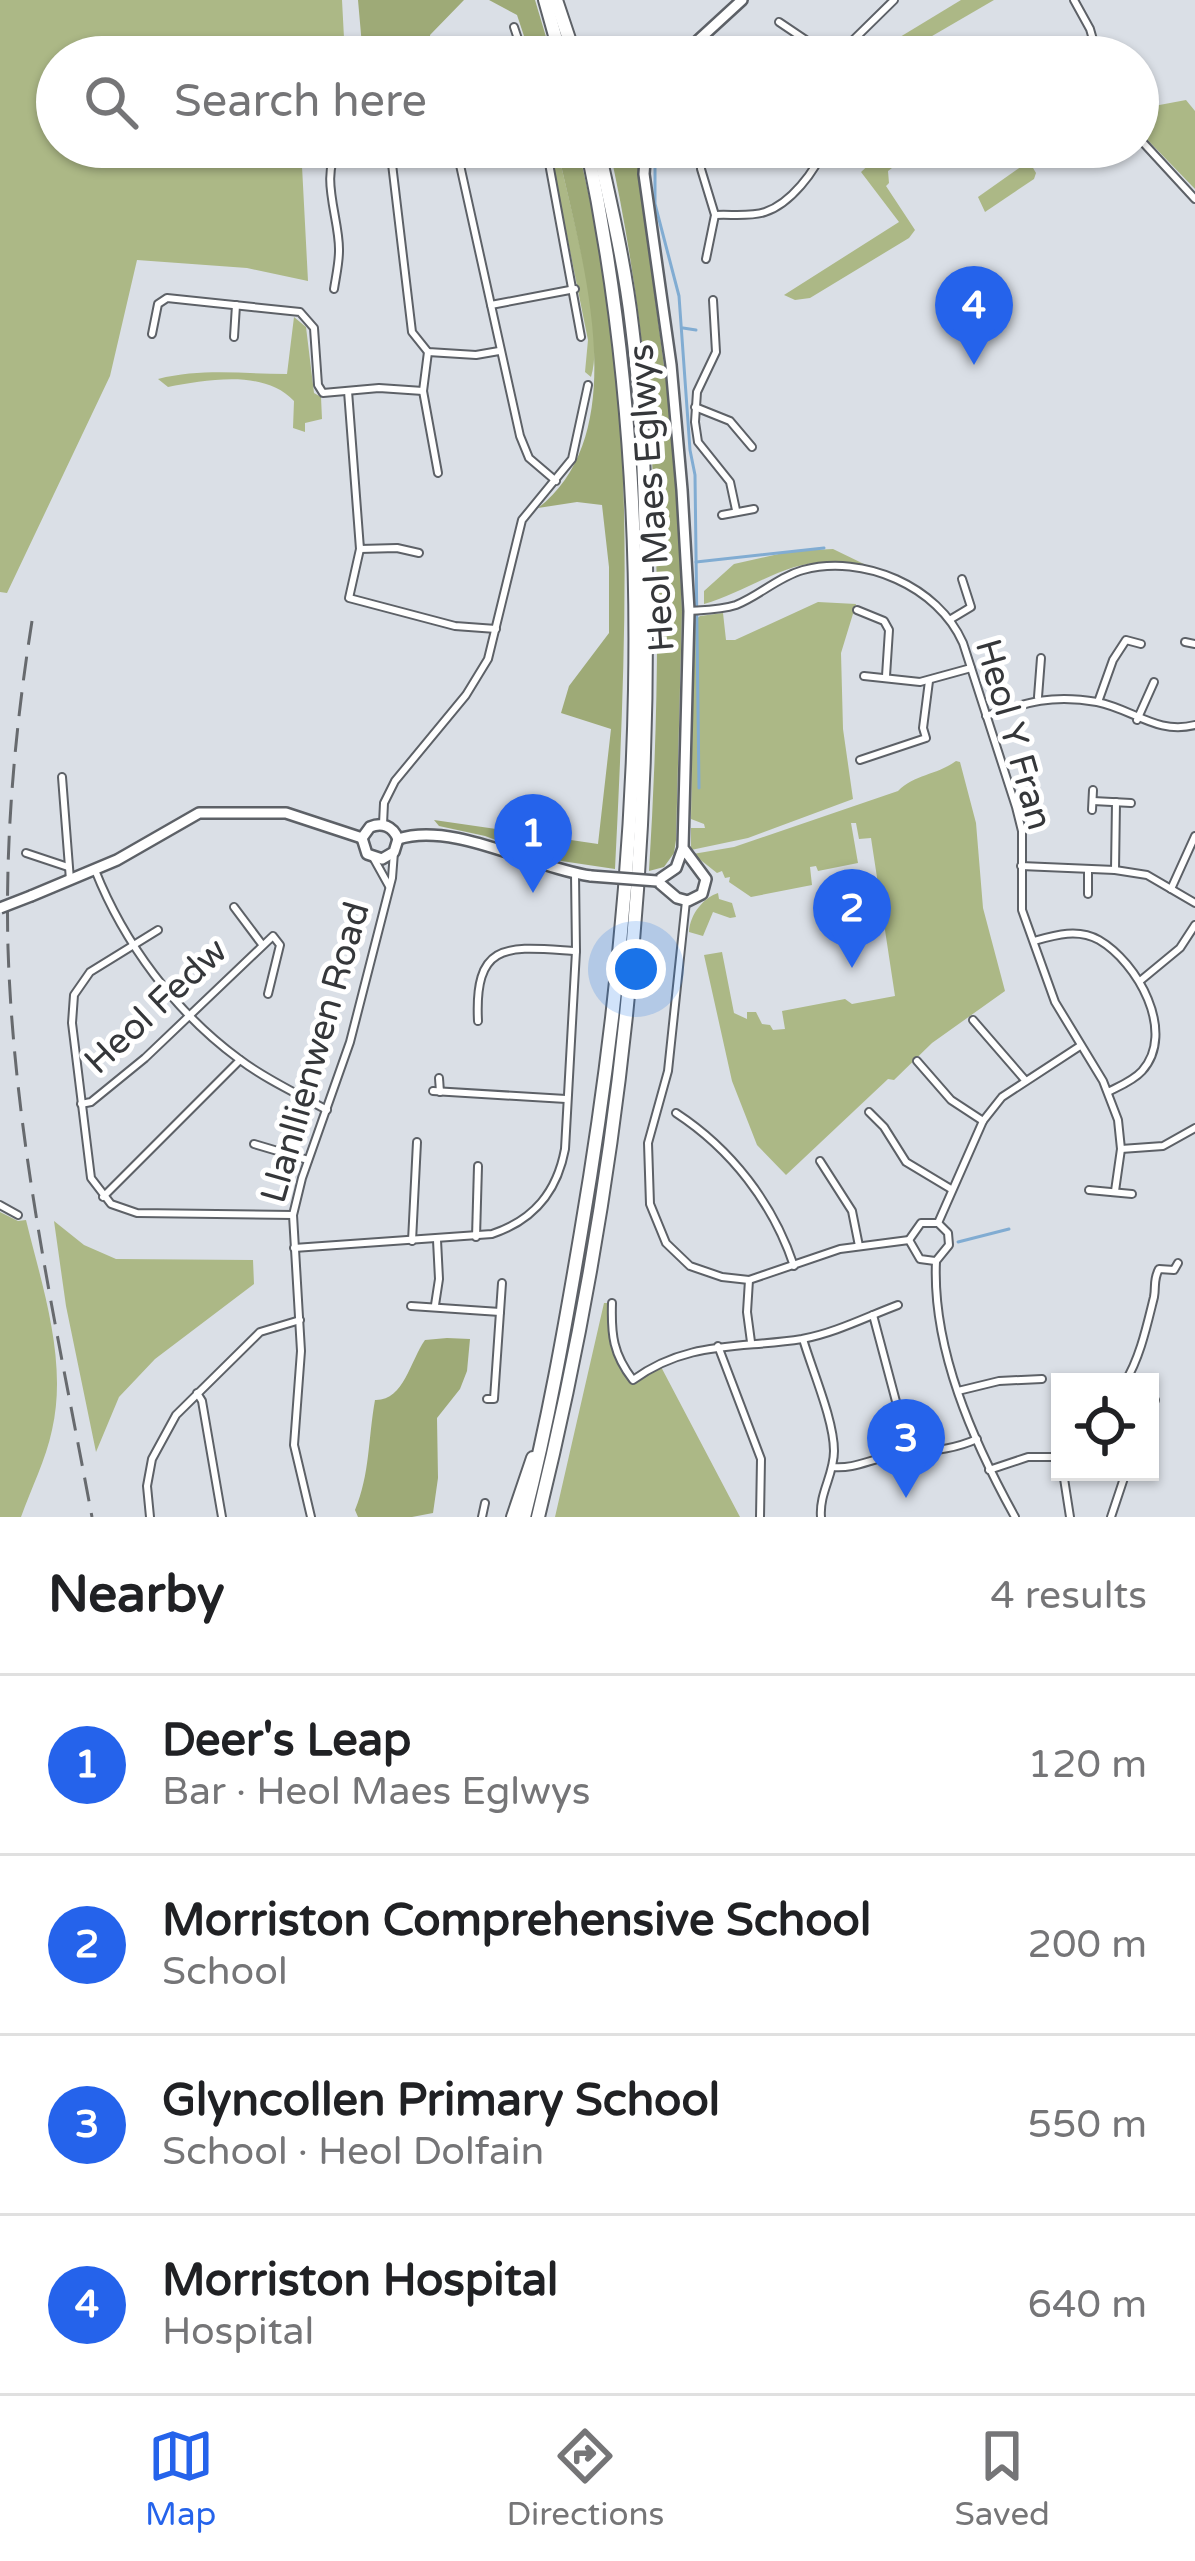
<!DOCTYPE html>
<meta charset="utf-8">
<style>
body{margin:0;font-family:"Varela Round",sans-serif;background:#f2f2f2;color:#202124}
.controls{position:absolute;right:36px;bottom:36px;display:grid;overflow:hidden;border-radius:0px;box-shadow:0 3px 9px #0004}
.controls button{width:108px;height:108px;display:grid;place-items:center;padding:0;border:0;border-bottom:3px solid #e0e0e0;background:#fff;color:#202124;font:60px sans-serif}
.you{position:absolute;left:636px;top:969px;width:42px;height:42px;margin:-30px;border:9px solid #fff;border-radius:50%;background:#1a73e8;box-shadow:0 0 0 18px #1a73e833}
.badge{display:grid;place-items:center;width:78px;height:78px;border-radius:50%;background:#2563eb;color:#fff;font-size:39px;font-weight:700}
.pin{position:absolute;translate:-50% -99px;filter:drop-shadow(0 3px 6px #0008)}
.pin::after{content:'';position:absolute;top:63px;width:42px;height:36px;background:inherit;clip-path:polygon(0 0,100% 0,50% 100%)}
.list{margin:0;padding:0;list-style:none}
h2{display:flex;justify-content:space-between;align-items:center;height:156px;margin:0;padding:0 48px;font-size:51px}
h2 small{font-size:39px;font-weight:400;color:#757577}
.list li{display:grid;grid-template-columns:78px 1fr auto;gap:36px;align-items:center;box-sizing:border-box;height:180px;padding:0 48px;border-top:3px solid #e0e0e0}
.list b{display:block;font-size:45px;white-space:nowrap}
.list p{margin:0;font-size:39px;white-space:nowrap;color:#757577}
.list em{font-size:39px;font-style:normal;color:#757577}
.icon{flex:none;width:66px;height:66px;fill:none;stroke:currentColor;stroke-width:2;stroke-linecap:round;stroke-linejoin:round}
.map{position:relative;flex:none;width:1195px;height:1517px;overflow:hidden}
.search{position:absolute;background:#fff;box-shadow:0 3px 9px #0004;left:36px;right:36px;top:36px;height:132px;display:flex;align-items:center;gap:30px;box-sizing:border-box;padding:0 42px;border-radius:66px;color:#757577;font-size:45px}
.sheet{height:876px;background:#fff}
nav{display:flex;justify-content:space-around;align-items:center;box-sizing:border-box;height:168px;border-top:3px solid #e0e0e0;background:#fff;font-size:33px;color:#757577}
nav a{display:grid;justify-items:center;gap:6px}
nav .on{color:#2563eb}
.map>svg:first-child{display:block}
.green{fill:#acb886}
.forest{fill:#9eaa77}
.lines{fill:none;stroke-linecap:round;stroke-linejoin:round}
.stream{stroke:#81acd2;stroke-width:3}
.minor-casing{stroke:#5d6167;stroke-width:10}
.tertiary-casing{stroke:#5d6167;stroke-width:14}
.motorway-casing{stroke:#5d6167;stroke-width:16}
.minor{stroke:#fff;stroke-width:6}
.tertiary{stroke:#fff;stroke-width:9}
.motorway{stroke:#fff;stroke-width:12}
.rail{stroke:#676a6e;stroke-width:3;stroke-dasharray:24 12;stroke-linecap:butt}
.tertiary-bridge-casing{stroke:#5d6167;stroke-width:14;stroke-linecap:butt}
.tertiary-bridge{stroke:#fff;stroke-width:9}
.labels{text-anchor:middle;stroke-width:10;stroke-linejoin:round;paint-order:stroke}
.street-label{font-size:36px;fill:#35373a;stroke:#fff}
</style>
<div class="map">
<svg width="1195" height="1517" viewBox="0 0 1195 1517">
<rect width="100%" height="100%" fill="#dadfe6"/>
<g class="green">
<polygon points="0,0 342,0 345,57 57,57 57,147 301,147 308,281 247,268 137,260 110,376 7,593 0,592"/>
<polygon points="961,0 994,0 896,57 867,57"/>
<polygon points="1186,100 1195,111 1195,189 1138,130 1138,109"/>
<path d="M 549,147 L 557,147 C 568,201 606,329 591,377 L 585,372 L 588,340 Z"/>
<polygon points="888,147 909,147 913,152 888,171 889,183 886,186 915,230 909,238 810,298 795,300 784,295 899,222 861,172"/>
<polygon points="1029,161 1036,173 1034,179 985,212 978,197"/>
<path d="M 294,317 L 306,327 L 314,393 L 321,397 L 322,419 L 305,423 L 305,432 L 293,428 L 294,401 C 264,369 207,380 168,387 L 158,379 C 202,368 244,374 287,374 Z"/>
<path d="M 833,549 L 866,565 C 853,564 839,562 826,562 C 784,562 744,593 704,604 L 704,591 L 734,564 L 792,551 Z"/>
<polygon points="818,602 856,604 841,653 843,729 853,799 748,838 691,850 691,828 705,828 704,824 691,819 694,621 700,616 723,613 726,640 735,640"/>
<path d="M 956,761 L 960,762 L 976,823 L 983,908 L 1005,991 L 932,1043 L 894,1080 L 888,1079 L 786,1175 L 757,1145 L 732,1081 L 704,955 L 722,952 L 734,1013 L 747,1019 L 747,1012 L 756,1012 L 762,1024 L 770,1025 L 773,1030 L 785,1029 L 782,1011 L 845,999 L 852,1004 L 895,996 L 871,838 L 859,839 L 856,823 L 851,823 L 858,863 L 818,871 L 816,866 L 810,867 L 812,885 L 751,897 L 729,882 L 730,877 L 725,878 L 722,871 L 717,873 L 693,854 L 734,847 L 898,791 C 915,774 937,775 956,761 Z"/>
<path d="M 718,893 L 719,899 L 732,903 L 736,917 L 730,918 L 713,912 L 703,936 L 689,932 C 690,913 705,897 718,893 Z"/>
<path d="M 0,1212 L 18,1221 L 26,1220 C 42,1286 68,1361 52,1430 C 46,1459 31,1489 21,1517 L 0,1517 Z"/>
<polygon points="54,1221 84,1245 116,1259 253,1260 254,1284 155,1359 119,1397 96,1452 66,1306"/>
<polygon points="604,1303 612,1303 611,1337 633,1380 659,1363 740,1517 555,1517"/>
</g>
<g class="forest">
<polygon points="358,0 464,0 430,35 431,43 387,57 363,57"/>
<polygon points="489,0 535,0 552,57 531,57 517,15"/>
<path d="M 557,147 L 578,147 C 591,206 606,267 613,327 C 632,507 624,689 615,869 L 548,859 L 485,836 L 439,826 L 434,820 L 598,844 L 611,729 L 561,713 L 569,686 L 609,633 L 609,567 L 602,505 L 577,502 L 538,508 C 638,430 579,251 557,147 Z"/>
<path d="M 609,147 L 639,147 L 638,169 L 675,449 L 682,611 L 676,840 L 674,853 L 664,867 L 649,871 C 664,629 662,384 609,147 Z"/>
<path d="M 447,1338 L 470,1339 L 467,1371 L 460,1389 L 437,1418 L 438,1478 L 433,1513 L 412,1517 L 358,1517 L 355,1510 C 370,1474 368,1439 375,1400 C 404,1401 410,1361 425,1340 Z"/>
</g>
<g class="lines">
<g class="stream">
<polyline points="655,147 655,204 679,296 690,450 695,475 699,788"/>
<polyline points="683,328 696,330"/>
<polyline points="696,562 824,548"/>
<polyline points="958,1242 1009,1229"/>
</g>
<defs>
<g id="minor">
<polyline points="1074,0 1090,29 1098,57"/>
<polyline points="779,22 831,57"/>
<polyline points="514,27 524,57"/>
<polyline points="437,50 439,57"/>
<polyline points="836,57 894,0"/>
<polyline points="1138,137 1195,199"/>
<polyline points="390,147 412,332 428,352 476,355 499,351"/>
<polyline points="456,147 520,436 529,458 556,481"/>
<polyline points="546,147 581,337"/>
<polyline points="700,147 701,169 715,215 706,259"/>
<polyline points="701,154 753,153"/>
<path d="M 715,215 C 731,214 750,217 765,212 C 790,204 816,171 824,147"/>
<path d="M 334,289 C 336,276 339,263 339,251 C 340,219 318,174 340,147"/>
<polyline points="713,300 716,352 697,392 695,422 698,442 730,482 736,510"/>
<polyline points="491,305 575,289"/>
<polyline points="152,334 158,304 167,298 300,312 314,328 318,385 323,393 379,388 423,391"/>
<polyline points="234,337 236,305"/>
<polyline points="428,352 423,391 438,473"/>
<polyline points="348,391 360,549 397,548 419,553"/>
<polyline points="695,407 730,421 752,447"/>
<polyline points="722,515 754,509"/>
<polyline points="360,549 349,598 455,626 496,629"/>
<polyline points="857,610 884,621 889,630 886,676"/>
<path d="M 689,611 C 704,610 721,610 736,605 C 759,596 778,577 803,570 C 863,554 938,586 963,643 L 1016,807 L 1022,831 L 1022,910 L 1055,1002 L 1103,1081 L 1118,1120 L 1121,1149 L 1115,1191"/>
<polyline points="951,619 971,607 962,579"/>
<polyline points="1185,642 1195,644"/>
<polyline points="864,676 920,682 971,668"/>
<polyline points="1038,697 1041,658"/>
<polyline points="1098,702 1113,660 1126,640 1141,644"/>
<path d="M 986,716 C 1027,702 1053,694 1097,702 C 1133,709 1157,735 1195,725"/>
<polyline points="1137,720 1154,682"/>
<polyline points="860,760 926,738 923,728 929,681"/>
<polyline points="62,777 70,880"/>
<polyline points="1093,801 1131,803"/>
<polyline points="1092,810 1093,790"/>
<polyline points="383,824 384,803 395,781 466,695 488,659 522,520 572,459 588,385"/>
<polyline points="26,853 68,867"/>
<polyline points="374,859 389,886"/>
<polyline points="1021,866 1115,870 1147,875 1195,903"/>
<path d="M 95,870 C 124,943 175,1012 239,1059 C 265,1079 298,1094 327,1110"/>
<polyline points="1115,870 1116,802"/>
<polyline points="1171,889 1195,836"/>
<polyline points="1088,894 1088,870"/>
<polyline points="686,901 668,1071 648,1143 650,1204 666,1243 690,1266 722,1277 749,1280 840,1249 909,1240"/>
<polyline points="234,907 261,943"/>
<polyline points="158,930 90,972 74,995 72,1023 91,1178 111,1204 137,1213 293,1215"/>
<path d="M 1034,941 C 1055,935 1078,928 1099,940 C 1137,962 1177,1032 1142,1071 C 1134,1080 1120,1086 1110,1091"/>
<polyline points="1140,981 1180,948 1195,925"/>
<polyline points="973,1020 1025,1080"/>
<path d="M 478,1021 C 474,939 509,947 576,951"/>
<polyline points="917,1061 951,1100 983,1121"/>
<polyline points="439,1078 440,1092"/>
<polyline points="433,1091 566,1099"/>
<polyline points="81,1104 91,1102 145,1058 273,936 280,945 268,994"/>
<polyline points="869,1112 884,1127 906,1162 951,1189"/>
<path d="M 676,1113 C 731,1149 773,1203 794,1266"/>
<polyline points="254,1144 308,1160"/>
<polyline points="1121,1149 1163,1146 1195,1128"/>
<polyline points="820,1161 852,1211 859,1246"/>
<polyline points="1089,1190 1132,1194"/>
<polyline points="103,1197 240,1060"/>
<polyline points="0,1205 18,1215"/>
<polyline points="938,1223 983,1121 1002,1097 1080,1046"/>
<polyline points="476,1237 478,1166"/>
<polyline points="909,1240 921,1223 937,1223"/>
<polyline points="909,1240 920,1259 935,1261"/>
<polyline points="412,1241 417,1142"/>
<path d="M 294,1248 L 492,1234 C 534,1220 557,1192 565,1149 L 576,951 L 575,874"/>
<path d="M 936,1261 C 932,1349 973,1441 1015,1517"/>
<polyline points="936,1261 949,1245 948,1233 938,1223"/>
<polyline points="749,1280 747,1312 751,1342"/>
<path d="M 612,1303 C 611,1335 613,1354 633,1380 C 688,1340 739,1349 802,1339 C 835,1333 866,1317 898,1305"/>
<polyline points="435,1305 439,1279 437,1240"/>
<polyline points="411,1306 500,1312"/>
<polyline points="873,1315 910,1454"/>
<path d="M 803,1339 C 812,1370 834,1420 834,1451 C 834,1475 819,1493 821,1517"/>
<polyline points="718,1346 761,1459 760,1517"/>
<path d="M 1125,1382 C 1140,1358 1147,1325 1154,1297 C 1156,1286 1153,1280 1159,1269 L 1174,1270 L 1178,1263"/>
<polyline points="958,1391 999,1381 1042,1379"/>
<polyline points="197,1393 202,1401 222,1517"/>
<polyline points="487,1399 494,1399 502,1283"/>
<polyline points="1150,1413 1155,1400"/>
<path d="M 832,1467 C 855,1469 868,1460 890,1456 C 920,1451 948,1452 977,1439"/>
<polyline points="989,1470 1028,1457 1060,1457"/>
<polyline points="1063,1472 1070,1517"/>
<polyline points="150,1517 147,1486 152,1459 176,1415 260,1332 300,1320"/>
<polyline points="311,1517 294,1445 301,1351 293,1215 302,1178 350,1042 392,878 394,852"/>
<polyline points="482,1517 485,1503"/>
<polyline points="1111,1517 1126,1472"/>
</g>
<g id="tertiary">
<polyline points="680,57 742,0"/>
<polyline points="646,147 644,174 671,365 682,490 689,611 683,848 676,868 657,881 677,898 688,901 702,894 706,879 683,848"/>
<polyline points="362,838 367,854 382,859 394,852 398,839"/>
<path d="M 362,838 L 370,827 C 382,822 393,826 398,839"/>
<path d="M 398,839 C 454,821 533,868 591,876"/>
<polyline points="31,896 117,860 199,813 286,813 362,838"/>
</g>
<g id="motorway">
<polyline points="545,0 561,57"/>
<polyline points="556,0 575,57"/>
<polyline points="513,1517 533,1458"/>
<path d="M 524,1517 C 548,1423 565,1327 581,1232 C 642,875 662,503 587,147"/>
<path d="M 538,1517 C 609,1229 646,931 646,634 C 647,532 645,428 632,326 C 625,265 611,206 598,147"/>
</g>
</defs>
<use href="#minor" class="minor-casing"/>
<use href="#tertiary" class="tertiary-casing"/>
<use href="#motorway" class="motorway-casing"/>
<use href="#minor" class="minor"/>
<use href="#tertiary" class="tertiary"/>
<use href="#motorway" class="motorway"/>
<path class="rail" d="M 32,621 C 15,729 5,838 8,948 C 14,1140 57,1329 92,1517"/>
<defs>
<g id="tertiary-bridge">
<polyline points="591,876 657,881"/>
<polyline points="0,908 31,896"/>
</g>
</defs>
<use href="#tertiary-bridge" class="tertiary-bridge-casing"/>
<use href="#tertiary-bridge" class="tertiary-bridge"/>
</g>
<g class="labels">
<g class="street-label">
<text transform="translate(650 498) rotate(-94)" y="13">Heol Maes Eglwys</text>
<text transform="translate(1015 734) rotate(74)" y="13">Heol Y Fran</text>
<text transform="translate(155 1005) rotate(-43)" y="13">Heol Fedw</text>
<text transform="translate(314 1052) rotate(-74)" y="13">Llanllienwen Road</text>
</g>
</g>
</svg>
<div class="controls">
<button><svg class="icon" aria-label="locate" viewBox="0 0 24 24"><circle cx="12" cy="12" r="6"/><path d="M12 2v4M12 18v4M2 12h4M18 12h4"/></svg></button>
</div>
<div class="you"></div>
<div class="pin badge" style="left:533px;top:893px">1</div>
<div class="pin badge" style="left:852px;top:968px">2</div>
<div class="pin badge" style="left:906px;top:1498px">3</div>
<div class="pin badge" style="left:974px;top:365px">4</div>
<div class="search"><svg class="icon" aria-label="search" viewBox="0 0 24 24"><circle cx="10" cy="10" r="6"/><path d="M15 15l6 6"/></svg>Search here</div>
</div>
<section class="sheet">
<h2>Nearby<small>4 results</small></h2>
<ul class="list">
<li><span class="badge">1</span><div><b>Deer's Leap</b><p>Bar · Heol Maes Eglwys</p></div><em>120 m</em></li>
<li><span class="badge">2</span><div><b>Morriston Comprehensive School</b><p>School</p></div><em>200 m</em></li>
<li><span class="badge">3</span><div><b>Glyncollen Primary School</b><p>School · Heol Dolfain</p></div><em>550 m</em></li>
<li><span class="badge">4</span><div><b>Morriston Hospital</b><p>Hospital</p></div><em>640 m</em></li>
</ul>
</section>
<nav>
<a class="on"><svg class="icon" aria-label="map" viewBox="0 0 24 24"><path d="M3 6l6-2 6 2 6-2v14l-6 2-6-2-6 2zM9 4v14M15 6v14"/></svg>Map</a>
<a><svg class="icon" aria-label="directions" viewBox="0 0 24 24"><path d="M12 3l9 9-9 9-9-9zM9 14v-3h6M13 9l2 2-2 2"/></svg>Directions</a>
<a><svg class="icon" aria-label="saved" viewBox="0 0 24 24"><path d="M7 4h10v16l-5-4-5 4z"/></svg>Saved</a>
</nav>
